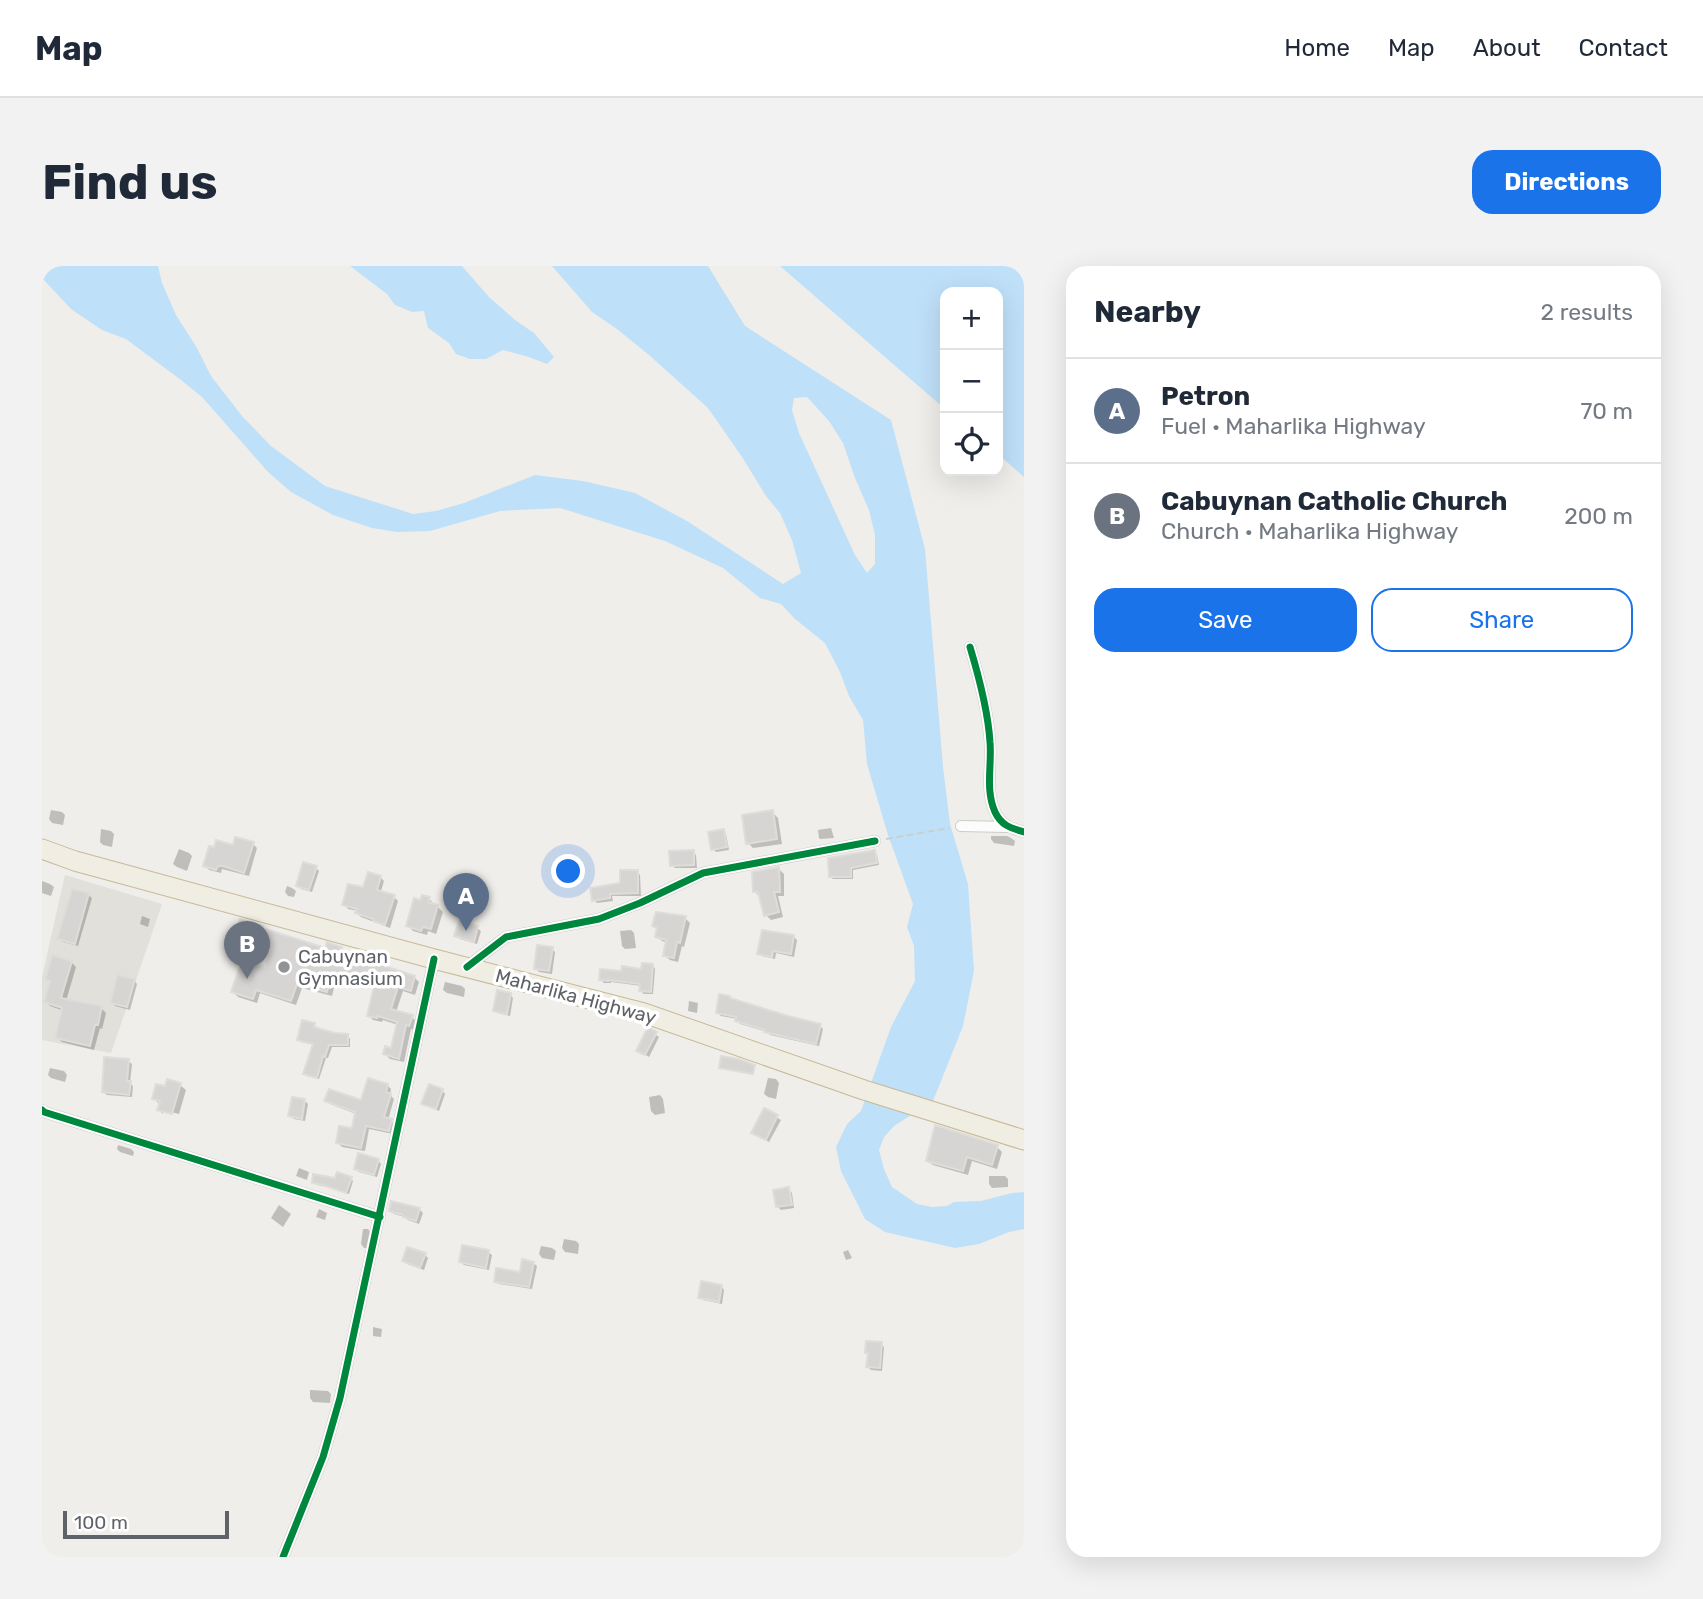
<!DOCTYPE html>
<meta charset="utf-8">
<style>
body{margin:0;font-family:Rubik,sans-serif;background:#f2f2f3;color:#1f2937}
.controls{position:absolute;right:21px;top:21px;display:grid;overflow:hidden;border-radius:14px;box-shadow:0 7px 28px #0002}
.controls button{width:63px;height:63px;display:grid;place-items:center;padding:0;border:0;border-bottom:2px solid #e0e1e3;background:#fff;color:#1f2937;font:35px sans-serif}
.scale{position:absolute;left:21px;bottom:18px;width:166px;box-sizing:border-box;padding-left:7px;border:4px solid #5f6368;border-top:0;font-size:19px;line-height:24px;white-space:nowrap;color:#5f6368;-webkit-text-stroke:5px #fff;paint-order:stroke}
.you{position:absolute;left:527px;top:606px;width:24px;height:24px;margin:-18px;border:5px solid #fff;border-radius:50%;background:#1a73e8;box-shadow:0 0 0 10px #1a73e833}
.badge{display:grid;place-items:center;width:46px;height:46px;border-radius:50%;background:#1a73e8;color:#fff;font-size:23px;font-weight:700}
.pin{position:absolute;translate:-50% -58px;filter:drop-shadow(0 2px 4px #0008)}
.pin::after{content:'';position:absolute;top:37px;width:24px;height:21px;background:inherit;clip-path:polygon(0 0,100% 0,50% 100%)}
.list{margin:0;padding:0;list-style:none}
h2{display:flex;justify-content:space-between;align-items:center;height:91px;margin:0;padding:0 28px;font-size:30px}
h2 small{font-size:23px;font-weight:400;color:#747a83}
.list li{display:grid;grid-template-columns:46px 1fr auto;gap:21px;align-items:center;box-sizing:border-box;height:105px;padding:0 28px;border-top:2px solid #e0e1e3}
.list b{display:block;font-size:26px;white-space:nowrap}
.list p{margin:0;font-size:23px;white-space:nowrap;color:#747a83}
.list em{font-size:23px;font-style:normal;color:#747a83}
.actions{display:flex;gap:14px;padding:21px 28px}
.actions a{flex:1;padding:16px 0;border:2px solid #1a73e8;border-radius:21px;text-align:center;font-size:24px;color:#1a73e8}
.actions .main{background:#1a73e8;color:#fff}
.icon{flex:none;width:38px;height:38px;fill:none;stroke:currentColor;stroke-width:2;stroke-linecap:round;stroke-linejoin:round}
.map{position:relative;flex:none;width:982px;height:1291px;overflow:hidden;border-radius:21px}
header{display:flex;align-items:center;gap:42px;box-sizing:border-box;height:98px;padding:0 35px;background:#fff;border-bottom:2px solid #e0e1e3}
header strong{font-size:33px}
nav{display:flex;gap:38px;margin-inline-start:auto;font-size:24px}
.intro{display:flex;align-items:center;justify-content:space-between;box-sizing:border-box;height:168px;padding:0 42px}
h1{margin:0;font-size:49px}
.button{padding:18px 32px;border-radius:21px;background:#1a73e8;color:#fff;font-size:24px;font-weight:700}
main{display:flex;gap:42px;padding:0 42px}
aside{flex:1;background:#fff;border-radius:21px;box-shadow:0 7px 28px #0002}
.map>svg:first-child{display:block}
.education{fill:#e2e0da}
.water{fill:#bfe0f9;fill-rule:evenodd}
.shadow{fill:#0003}
.building{fill:#d6d5d3;stroke:#deddd9;stroke-width:2}
.lines{fill:none;stroke-linecap:round;stroke-linejoin:round}
.street-casing{stroke:#cbcccc;stroke-width:12}
.highway-casing{stroke:#c8b996;stroke-width:21}
.path{stroke:#cacfcc;stroke-width:2;stroke-dasharray:7 3.5;stroke-linecap:butt}
.street{stroke:#fdfcfc;stroke-width:10}
.highway{stroke:#f0ede3;stroke-width:19}
.cycleway-casing{stroke:#fff;stroke-width:11}
.cycleway{stroke:#00873e;stroke-width:7}
.poi-dot{fill:#919496;stroke:#fff;stroke-width:2.5}
.labels{text-anchor:middle;stroke-width:7;stroke-linejoin:round;paint-order:stroke}
.poi-label{font-size:19px;fill:#5f6368;stroke:#fff;text-anchor:start}
.street-label{font-size:19px;fill:#5f6368;stroke:#fff}
</style>
<header>
<strong>Map</strong>
<nav><a>Home</a><a>Map</a><a>About</a><a>Contact</a></nav>
</header>
<div class="intro"><h1>Find us</h1><a class="button">Directions</a></div>
<main>
<div class="map">
<svg width="982" height="1291" viewBox="0 0 982 1291">
<rect width="100%" height="100%" fill="#efeeea"/>
<polygon class="education" points="23,609 120,638 69,787 0,774 0,711"/>
<g class="water">
<path d="M 0,0 L 116,0 L 120,17 L 134,49 L 155,82 L 169,110 L 200,150 L 229,180 L 283,220 L 371,248 L 394,245 L 422,237 L 493,209 L 541,215 L 593,227 L 645,255 L 741,318 L 759,307 L 750,274 L 738,247 L 724,230 L 700,191 L 666,142 L 607,89 L 575,63 L 550,46 L 510,0 L 666,0 L 703,60 L 849,154 L 883,283 L 901,501 L 908,558 L 926,618 L 932,705 L 921,760 L 891,835 L 852,860 L 842,871 L 837,884 L 842,903 L 850,921 L 875,938 L 890,941 L 905,940 L 912,936 L 939,935 L 970,927 L 982,926 L 982,963 L 967,966 L 937,978 L 913,982 L 843,966 L 823,953 L 799,905 L 794,881 L 805,858 L 819,845 L 849,761 L 873,715 L 872,680 L 865,661 L 871,638 L 846,569 L 825,498 L 821,454 L 807,430 L 798,406 L 783,377 L 753,353 L 739,338 L 718,332 L 681,302 L 623,275 L 518,242 L 458,245 L 388,265 L 355,266 L 330,262 L 291,249 L 249,226 L 226,206 L 160,131 L 139,114 L 84,73 L 60,64 L 29,43 L 0,12 ZM 765,131 L 787,155 L 801,177 L 813,212 L 827,244 L 833,269 L 833,298 L 825,307 L 813,289 L 757,167 L 750,144 L 752,132 Z"/>
<polygon points="308,0 420,0 447,31 473,54 492,67 512,91 505,98 487,91 461,84 444,93 428,93 414,88 407,77 386,62 382,45 370,46 353,39 345,28"/>
<polygon points="738,0 982,0 982,211 956,188 956,26 903,26 903,143"/>
</g>
<g class="shadow">
<polygon points="9,544 20,546 23,549 21,559 10,557 7,553"/>
<polygon points="730,546 736,552 740,578 711,582 706,577"/>
<polygon points="789,562 792,572 778,573 777,572 776,564"/>
<polygon points="59,563 69,565 72,568 70,581 61,579 58,576"/>
<polygon points="681,565 684,568 687,584 674,586 671,583"/>
<polygon points="949,570 965,570 969,572 973,575 972,580 952,577 949,573"/>
<polygon points="211,578 215,582 207,610 180,603 179,607 167,604 163,599 192,581"/>
<polygon points="137,583 147,587 150,590 145,605 135,601 131,598"/>
<polygon points="651,586 654,589 655,602 633,602 629,599"/>
<polygon points="832,586 835,589 837,599 811,604 811,613 791,613 788,611"/>
<polygon points="274,602 277,605 270,626 259,623 256,620"/>
<polygon points="737,603 742,608 742,630 736,630 741,651 729,654 724,649 718,631 713,626"/>
<polygon points="595,605 598,609 599,630 570,630 571,635 555,637 552,634 580,618"/>
<polygon points="338,611 342,615 339,625 352,631 356,635 348,662 319,651 315,647 316,645 306,643 302,638"/>
<polygon points="0,615 8,618 12,621 9,630 0,627"/>
<polygon points="245,620 250,622 254,625 252,631 246,630 243,626"/>
<polygon points="46,629 50,632 36,680 21,676 17,673"/>
<polygon points="387,633 401,646 394,668 386,665 385,669 371,665 366,659 379,636"/>
<polygon points="100,650 108,653 106,661 98,658"/>
<polygon points="643,652 648,657 642,681 640,680 636,696 628,694 623,690 626,677 620,675 615,671 617,664 612,660"/>
<polygon points="435,662 439,665 435,678 418,673 414,670"/>
<polygon points="589,664 592,667 594,682 583,683 580,680 578,665"/>
<polygon points="223,665 284,684 286,679 299,682 304,687 327,694 331,698 372,711 377,716 373,729 361,725 354,746 370,751 375,756 372,764 369,763 362,796 348,793 343,788 350,784 356,759 341,754 340,756 331,754 326,749 333,723 295,710 290,730 260,722 254,739 218,727 215,737 196,731 191,726 224,704 231,683 214,676 210,687 198,683 193,678"/>
<polygon points="752,671 755,674 752,691 734,687 733,693 720,690 717,687"/>
<polygon points="510,683 513,686 510,708 497,706 494,703"/>
<polygon points="29,696 34,701 24,735 59,742 64,747 60,763 58,762 52,784 20,776 15,771 22,745 8,740 4,736 9,717 5,713"/>
<polygon points="611,700 613,703 611,728 602,728 599,725 600,720 569,716 569,717 562,717 559,714 601,705"/>
<polygon points="92,714 95,718 88,744 73,740 70,736"/>
<polygon points="403,716 420,720 423,723 422,731 405,727 401,724"/>
<polygon points="468,728 471,732 468,750 456,747 453,744"/>
<polygon points="690,734 778,760 781,763 777,780 728,769 725,766 698,758 695,753 679,750 676,747"/>
<polygon points="647,735 656,737 655,747 646,745"/>
<polygon points="272,759 275,762 275,764 306,770 308,773 308,781 290,781 286,792 284,792 277,813 265,810 263,807 273,779 259,776 257,773"/>
<polygon points="606,764 617,771 607,791 596,784"/>
<polygon points="86,795 90,798 88,817 91,820 90,831 65,829 61,826"/>
<polygon points="8,802 22,805 25,809 23,816 9,812 6,809"/>
<polygon points="726,812 734,813 737,817 734,833 726,831 722,828"/>
<polygon points="138,819 144,824 137,848 121,844 121,848 117,844 117,838 112,832 124,822"/>
<polygon points="345,819 349,823 348,829 352,833 346,854 353,858 351,868 327,863 323,885 300,881 296,877 311,864 314,848 288,838 284,834 320,837"/>
<polygon points="400,824 403,828 397,845 385,840 381,837"/>
<polygon points="618,829 621,833 623,847 613,849 609,845 607,831"/>
<polygon points="263,835 266,838 263,855 252,853 248,850"/>
<polygon points="722,844 739,854 727,876 711,866"/>
<polygon points="76,879 89,883 92,886 91,890 78,886 75,883"/>
<polygon points="955,881 960,886 955,903 930,895 926,909 891,899 886,895"/>
<polygon points="336,894 339,898 335,911 317,906 313,903"/>
<polygon points="257,902 267,906 265,914 254,910"/>
<polygon points="947,910 963,910 966,913 966,921 950,922 947,918"/>
<polygon points="309,912 311,915 307,928 285,921 275,919 272,916"/>
<polygon points="746,923 750,927 752,942 739,944 735,940"/>
<polygon points="351,937 378,944 381,947 377,958 366,954 363,951 352,948 349,945"/>
<polygon points="237,939 249,948 241,961 229,952"/>
<polygon points="277,943 285,947 283,954 274,951"/>
<polygon points="321,963 326,963 329,967 326,982 322,982 319,978"/>
<polygon points="522,973 534,975 537,978 536,988 523,986 520,982"/>
<polygon points="499,980 510,982 514,985 512,994 500,992 497,988"/>
<polygon points="806,984 810,992 804,994 801,986"/>
<polygon points="446,986 450,989 447,1004 422,999 418,995"/>
<polygon points="383,989 386,992 382,1004 365,998 362,995"/>
<polygon points="491,997 495,1000 490,1023 457,1018 454,1015 479,1008"/>
<polygon points="679,1020 682,1024 680,1038 661,1034 658,1031"/>
<polygon points="331,1061 340,1063 339,1071 331,1070"/>
<polygon points="839,1078 842,1081 840,1105 829,1104 826,1101 827,1089 825,1087"/>
<polygon points="268,1124 286,1125 289,1128 288,1137 271,1136 268,1132"/>
</g>
<g class="building">
<polygon points="731,544 735,573 704,578 700,549"/>
<polygon points="682,563 685,581 669,584 666,566"/>
<polygon points="193,571 212,576 202,607 181,600 176,600 174,604 161,600 167,580 172,581 174,574 191,579"/>
<polygon points="652,584 652,599 628,600 627,585"/>
<polygon points="833,584 835,597 809,602 809,611 787,611 786,592"/>
<polygon points="261,596 275,600 267,624 254,620"/>
<polygon points="737,601 738,626 732,626 737,646 722,650 716,626 711,626 710,606"/>
<polygon points="578,604 596,604 596,627 568,628 568,632 550,635 548,622 578,617"/>
<polygon points="326,606 339,610 335,624 353,629 343,659 331,655 331,653 313,647 315,643 300,639 306,618 321,621"/>
<polygon points="30,623 47,627 33,678 15,673"/>
<polygon points="380,629 388,631 386,636 396,639 389,663 381,661 379,665 364,660 372,632 378,634"/>
<polygon points="614,646 644,650 638,677 635,676 632,692 621,690 624,674 613,671 615,662 610,660"/>
<polygon points="198,653 221,660 220,662 283,682 285,676 300,681 299,683 328,693 327,695 373,710 369,725 356,721 349,743 371,749 367,760 364,759 357,793 341,788 343,780 349,782 355,756 336,750 335,752 325,750 332,720 290,706 285,726 255,718 249,735 214,724 211,733 189,726 200,694 223,701 230,680 209,672 205,683 191,678 196,667 193,666"/>
<polygon points="417,655 436,660 432,676 412,670"/>
<polygon points="720,664 752,669 749,688 731,685 730,691 715,688"/>
<polygon points="495,679 511,681 507,705 492,703"/>
<polygon points="10,689 30,695 19,732 60,740 56,759 53,759 48,780 13,772 20,742 2,736 8,715 3,713"/>
<polygon points="600,697 611,698 609,726 597,725 598,718 566,714 566,715 557,714 558,703 579,705 580,700 599,703"/>
<polygon points="75,709 93,713 85,741 68,737"/>
<polygon points="455,724 469,727 465,748 451,745"/>
<polygon points="677,728 688,730 688,732 746,750 779,758 774,778 722,766 723,764 693,755 694,751 674,747"/>
<polygon points="260,754 273,757 272,761 293,767 306,768 306,779 287,779 283,791 281,790 275,812 261,808 271,778 255,774"/>
<polygon points="606,761 615,766 603,789 594,785"/>
<polygon points="679,790 697,793 713,799 711,808 677,802"/>
<polygon points="62,791 87,793 85,815 89,815 87,829 60,826"/>
<polygon points="326,812 346,818 344,826 349,828 342,851 350,853 347,865 324,860 319,882 294,877 297,860 310,862 313,846 282,835 287,823 319,834"/>
<polygon points="125,813 139,817 130,848 115,844 118,835 110,833 114,818 123,820"/>
<polygon points="387,818 401,823 394,843 379,838"/>
<polygon points="250,831 263,833 260,853 246,850"/>
<polygon points="722,842 736,849 724,874 709,867"/>
<polygon points="893,859 956,879 950,899 925,891 921,905 884,895"/>
<polygon points="316,887 337,893 332,909 312,903"/>
<polygon points="295,906 310,911 304,927 281,919 270,917 271,908 293,912"/>
<polygon points="747,921 750,939 734,941 731,924"/>
<polygon points="349,935 378,942 374,955 361,951 361,949 347,945"/>
<polygon points="420,979 447,984 444,1002 417,996"/>
<polygon points="365,981 384,987 378,1002 360,995"/>
<polygon points="480,993 492,996 487,1021 452,1016 454,1002 478,1006"/>
<polygon points="659,1015 680,1019 677,1036 656,1032"/>
<polygon points="824,1075 840,1076 838,1102 824,1101 826,1087 823,1087"/>
</g>
<g class="lines">
<defs>
<g id="street">
<path d="M 928,381 C 937,411 946,444 948,476 C 950,499 943,524 953,546 C 959,559 968,562 982,566"/>
<polyline points="919,560 964,561"/>
<polyline points="425,701 464,671 557,653 598,637 661,607 833,575"/>
<polyline points="0,844 2,846 338,951"/>
<polyline points="241,1291 281,1191 298,1132 392,693"/>
</g>
<polyline id="highway" points="0,583 33,595 392,693 602,747 822,824 982,874"/>
</defs>
<use href="#street" class="street-casing"/>
<use href="#highway" class="highway-casing"/>
<polyline class="path" points="844,573 907,562"/>
<use href="#street" class="street"/>
<use href="#highway" class="highway"/>
<defs>
<g id="cycleway">
<path d="M 928,381 C 937,411 946,444 948,476 C 950,499 943,524 953,546 C 959,559 968,562 982,566"/>
<polyline points="425,701 464,671 557,653 598,637 661,607 833,575"/>
<polyline points="0,844 2,846 338,951"/>
<polyline points="241,1291 281,1191 298,1132 392,693"/>
</g>
</defs>
<use href="#cycleway" class="cycleway-casing"/>
<use href="#cycleway" class="cycleway"/>
</g>
<circle class="poi-dot" cx="242" cy="701" r="7"/>
<g class="labels">
<g class="poi-label">
<text x="256" y="697">Cabuynan<tspan x="256" dy="22">Gymnasium</tspan></text>
</g>
<g class="street-label">
<text transform="translate(534 730) rotate(15)" y="7">Maharlika Highway</text>
</g>
</g>
</svg>
<div class="controls">
<button>+</button>
<button>−</button>
<button><svg class="icon" aria-label="locate" viewBox="0 0 24 24"><circle cx="12" cy="12" r="6"/><path d="M12 2v4M12 18v4M2 12h4M18 12h4"/></svg></button>
</div>
<div class="scale">100 m</div>
<div class="you"></div>
<div class="pin badge" style="left:424px;top:665px;background:#5c6f8a">A</div>
<div class="pin badge" style="left:205px;top:713px;background:#6b7280">B</div>
</div>
<aside>
<h2>Nearby<small>2 results</small></h2>
<ul class="list">
<li><span class="badge" style="background:#5c6f8a">A</span><div><b>Petron</b><p>Fuel · Maharlika Highway</p></div><em>70 m</em></li>
<li><span class="badge" style="background:#6b7280">B</span><div><b>Cabuynan Catholic Church</b><p>Church · Maharlika Highway</p></div><em>200 m</em></li>
</ul>
<div class="actions"><a class="main">Save</a><a>Share</a></div>
</aside>
</main>
